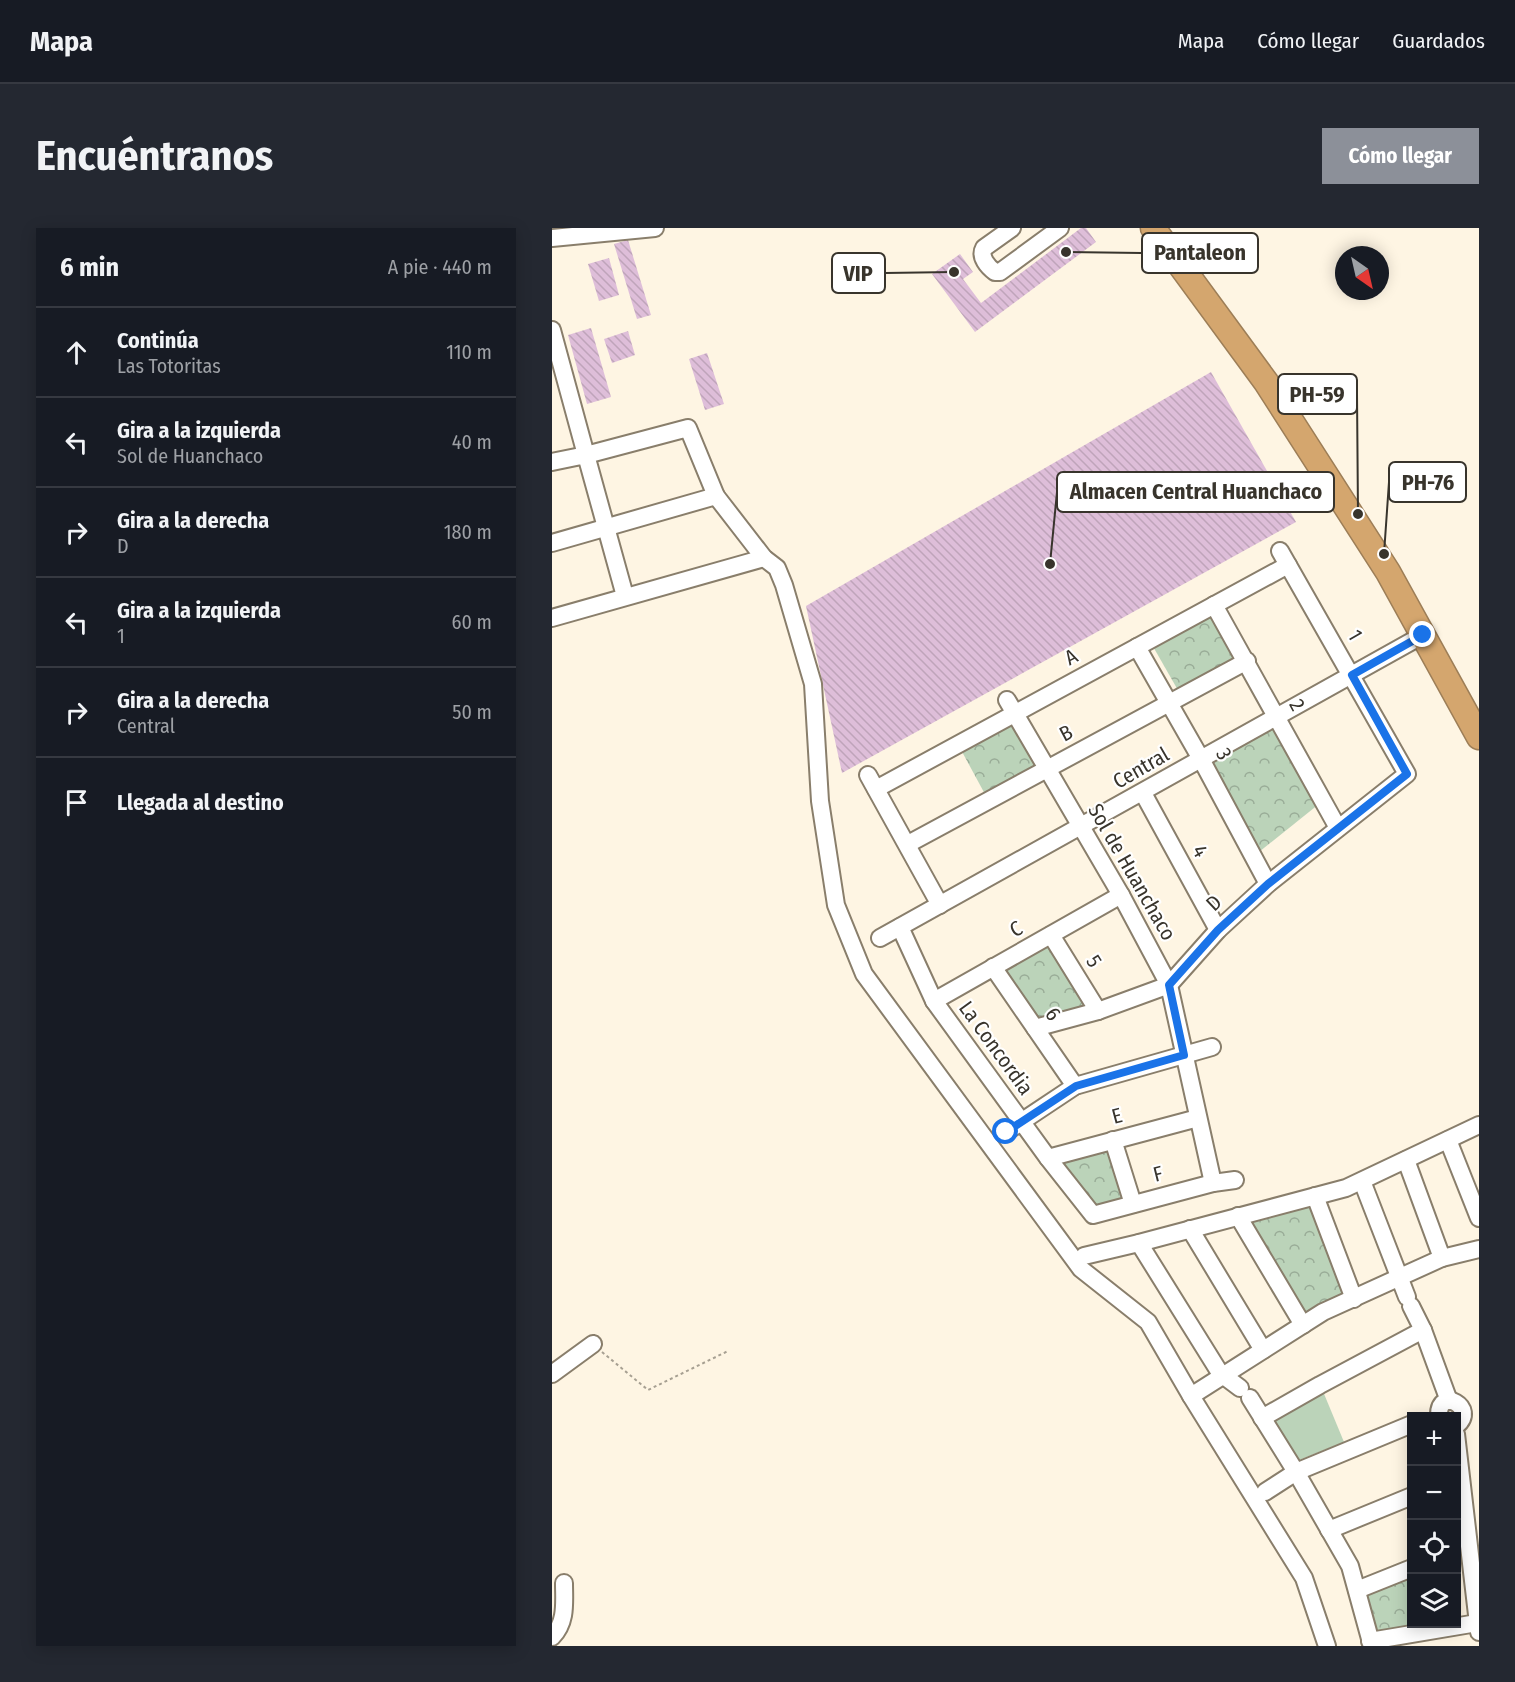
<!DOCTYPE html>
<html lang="es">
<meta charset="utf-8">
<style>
body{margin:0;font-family:"Fira Sans Condensed",sans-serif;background:#242831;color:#f1f3f6}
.controls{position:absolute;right:18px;bottom:18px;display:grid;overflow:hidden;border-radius:0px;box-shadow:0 3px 15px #0003}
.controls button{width:54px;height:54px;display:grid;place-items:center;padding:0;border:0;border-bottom:2px solid #363941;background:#171b24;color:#f1f3f6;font:30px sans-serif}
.compass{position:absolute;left:783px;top:18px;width:54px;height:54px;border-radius:50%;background:#171b24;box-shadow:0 3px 15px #0003;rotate:146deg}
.stop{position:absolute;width:18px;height:18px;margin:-14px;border:4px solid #1a73e8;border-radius:50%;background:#fff}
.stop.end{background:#1a73e8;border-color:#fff;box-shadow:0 2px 6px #0008}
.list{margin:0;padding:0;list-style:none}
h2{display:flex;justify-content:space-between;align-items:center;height:78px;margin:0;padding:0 24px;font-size:26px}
h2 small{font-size:20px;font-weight:400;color:#9ea1a6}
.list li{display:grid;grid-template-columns:39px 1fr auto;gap:18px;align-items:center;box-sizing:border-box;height:90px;padding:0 24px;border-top:2px solid #363941}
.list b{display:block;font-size:22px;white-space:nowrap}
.list p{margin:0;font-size:20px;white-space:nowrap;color:#9ea1a6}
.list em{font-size:20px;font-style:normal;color:#9ea1a6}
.icon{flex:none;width:33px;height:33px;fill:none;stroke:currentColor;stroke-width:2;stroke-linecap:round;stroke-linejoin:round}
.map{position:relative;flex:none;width:927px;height:1418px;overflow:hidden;border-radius:0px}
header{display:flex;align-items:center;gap:36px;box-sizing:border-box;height:84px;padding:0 30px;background:#171b24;border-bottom:2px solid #363941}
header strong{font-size:28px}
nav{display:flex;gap:33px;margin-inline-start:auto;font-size:21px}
.intro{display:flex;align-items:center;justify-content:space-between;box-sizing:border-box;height:144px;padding:0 36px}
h1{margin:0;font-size:42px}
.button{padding:15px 27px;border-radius:0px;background:#8c9099;color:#fff;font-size:21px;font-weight:700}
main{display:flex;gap:36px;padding:0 36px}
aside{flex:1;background:#171b24;border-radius:0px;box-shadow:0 3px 15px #0003}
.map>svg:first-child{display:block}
.grass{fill:#bbd3b9}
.forest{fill:url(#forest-crowns)}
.building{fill:url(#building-back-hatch)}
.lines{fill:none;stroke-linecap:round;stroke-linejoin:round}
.minor-casing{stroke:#897e6b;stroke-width:20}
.highway-casing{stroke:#9d7e57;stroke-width:27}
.path{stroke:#a7a092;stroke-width:2;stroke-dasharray:3 3;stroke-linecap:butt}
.minor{stroke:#fff;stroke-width:16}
.highway{stroke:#d4a66e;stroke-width:24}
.route{stroke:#1a73e8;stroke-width:8}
.labels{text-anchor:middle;stroke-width:4.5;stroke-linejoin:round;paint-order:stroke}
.street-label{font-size:21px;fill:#38342c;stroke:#fff}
.leader{fill:none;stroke:#38342c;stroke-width:2}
.callout-dot{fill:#38342c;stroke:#fff;stroke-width:2}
.callout{fill:#fff;stroke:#38342c;stroke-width:2}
.callout-label{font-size:22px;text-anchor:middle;font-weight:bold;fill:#38342c}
</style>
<header>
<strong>Mapa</strong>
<nav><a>Mapa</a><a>Cómo llegar</a><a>Guardados</a></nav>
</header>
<div class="intro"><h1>Encuéntranos</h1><a class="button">Cómo llegar</a></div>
<main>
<aside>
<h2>6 min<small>A pie · 440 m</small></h2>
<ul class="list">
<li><svg class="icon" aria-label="ahead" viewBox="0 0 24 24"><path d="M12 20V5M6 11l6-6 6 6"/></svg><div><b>Continúa</b><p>Las Totoritas</p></div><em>110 m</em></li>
<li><svg class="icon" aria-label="left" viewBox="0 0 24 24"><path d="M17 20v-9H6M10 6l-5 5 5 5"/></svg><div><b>Gira a la izquierda</b><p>Sol de Huanchaco</p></div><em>40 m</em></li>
<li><svg class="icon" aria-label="right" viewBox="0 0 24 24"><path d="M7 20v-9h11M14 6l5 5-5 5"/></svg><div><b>Gira a la derecha</b><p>D</p></div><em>180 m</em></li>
<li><svg class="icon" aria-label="left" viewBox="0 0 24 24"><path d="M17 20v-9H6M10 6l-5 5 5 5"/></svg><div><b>Gira a la izquierda</b><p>1</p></div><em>60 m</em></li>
<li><svg class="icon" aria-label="right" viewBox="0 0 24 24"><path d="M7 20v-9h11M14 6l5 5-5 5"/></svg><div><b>Gira a la derecha</b><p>Central</p></div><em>50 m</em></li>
<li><svg class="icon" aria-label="arrive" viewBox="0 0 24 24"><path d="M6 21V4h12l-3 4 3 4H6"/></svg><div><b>Llegada al destino</b></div></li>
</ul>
</aside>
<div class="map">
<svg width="927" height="1418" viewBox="0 0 927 1418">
<defs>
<pattern id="forest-crowns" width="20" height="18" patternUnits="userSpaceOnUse" patternTransform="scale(1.5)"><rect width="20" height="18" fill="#bbd3b9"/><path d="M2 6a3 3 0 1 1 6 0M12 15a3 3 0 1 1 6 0" fill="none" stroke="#99ac97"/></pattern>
<pattern id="building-back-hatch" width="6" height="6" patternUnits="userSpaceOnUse" patternTransform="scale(1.5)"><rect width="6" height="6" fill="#debed9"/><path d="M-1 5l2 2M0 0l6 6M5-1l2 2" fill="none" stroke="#bfa4ba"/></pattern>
</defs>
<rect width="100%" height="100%" fill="#fef5e3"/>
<polygon class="grass" points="770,1161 792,1214 747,1232 720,1190"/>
<g class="forest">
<polygon points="661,380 687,430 627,464 599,415"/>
<polygon points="459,492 486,539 434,568 408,520"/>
<polygon points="723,496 767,576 707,624 657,533"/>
<polygon points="497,711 540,781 483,796 444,741"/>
<polygon points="559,916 576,972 540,981 501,932"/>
<polygon points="760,974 794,1067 753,1088 694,990"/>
<polygon points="859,1344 860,1396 882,1396 822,1407 811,1363"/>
</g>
<g class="building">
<polygon points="529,0 534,0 544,14 423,104 380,46 408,26 421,44 411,51 429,75"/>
<polygon points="76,12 99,87 85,91 62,16"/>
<polygon points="57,30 67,67 47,73 36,36"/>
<polygon points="39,100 59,169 35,176 16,107"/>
<polygon points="76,103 83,127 60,135 52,111"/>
<polygon points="155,125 172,176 153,182 137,131"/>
<polygon points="659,144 744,294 290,545 254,378"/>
</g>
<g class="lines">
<defs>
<g id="minor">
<path d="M 460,0 L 432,20 C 427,29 436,39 443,44 L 448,44 L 508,0"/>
<polyline points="0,10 103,0"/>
<polyline points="0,102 34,227 136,200 164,268 212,330 225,340 232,357 261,456 268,573 284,677 312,746 529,1041 596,1094 639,1168 752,1350 775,1418"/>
<polyline points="0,234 34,227 73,368"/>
<polyline points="0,315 164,268"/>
<polyline points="662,377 786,600"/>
<polyline points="0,390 212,330"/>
<polyline points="585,419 649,531 716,656"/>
<polyline points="455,472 569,667 617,757 661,955"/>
<polyline points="316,547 388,677"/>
<polyline points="324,561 736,337"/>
<polyline points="591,565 666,702"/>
<polyline points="356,616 695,433"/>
<polyline points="348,699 382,773 496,930 541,987 661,955 683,952"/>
<polyline points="499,707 546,783"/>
<polyline points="328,710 871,407"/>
<polyline points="441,739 523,858"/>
<polyline points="382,773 569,667"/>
<polyline points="483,800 546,783 617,757 666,702 716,656 855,546 728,323"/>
<polyline points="454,904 523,858 660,819"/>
<polyline points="561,912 581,976"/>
<polyline points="896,912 927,990"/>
<polyline points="496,930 646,890"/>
<polyline points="854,932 890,1030"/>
<polyline points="810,953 855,1069"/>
<polyline points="763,968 802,1071"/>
<polyline points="686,988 751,1097"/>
<polyline points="638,1001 711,1122"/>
<polyline points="587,1015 668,1145 688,1160"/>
<polyline points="532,1028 587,1015 794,960 927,897"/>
<polyline points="859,1078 871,1102 897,1173"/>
<polyline points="0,1146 41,1116"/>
<polyline points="639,1168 771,1084 890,1030 927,1021"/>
<polyline points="698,1170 744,1244 798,1338 820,1418"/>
<path d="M 887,1188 C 886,1157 927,1180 904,1198"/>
<polyline points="710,1190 768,1157 871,1102"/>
<polyline points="904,1206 927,1404"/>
<polyline points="713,1264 744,1244 860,1196"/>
<polyline points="777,1302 860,1268"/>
<polyline points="805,1362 860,1340"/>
<path d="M 0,1409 C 15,1394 12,1374 12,1355"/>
<polyline points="818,1413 925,1395"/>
</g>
<polyline id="highway" points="601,0 714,154 836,344 927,509"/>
</defs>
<use href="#minor" class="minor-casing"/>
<use href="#highway" class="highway-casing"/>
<polyline class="path" points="50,1124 96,1162 176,1123"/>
<use href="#minor" class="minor"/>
<use href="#highway" class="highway"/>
</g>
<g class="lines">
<polyline class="route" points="454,904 524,858 632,827 617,757 666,702 716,656 855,546 800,447 871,407"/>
</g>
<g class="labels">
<g class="street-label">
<text transform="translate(803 407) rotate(60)" y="7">1</text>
<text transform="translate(519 429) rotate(-28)" y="7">A</text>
<text transform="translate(745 477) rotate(61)" y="7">2</text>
<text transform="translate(514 505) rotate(-28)" y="7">B</text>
<text transform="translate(672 526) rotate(61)" y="7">3</text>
<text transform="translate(589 540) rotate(-30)" y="7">Central</text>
<text transform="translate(648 623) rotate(61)" y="7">4</text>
<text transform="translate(580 644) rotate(60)" y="7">Sol de Huanchaco</text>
<text transform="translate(662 675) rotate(-43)" y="7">D</text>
<text transform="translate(464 701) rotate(-29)" y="7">C</text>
<text transform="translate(542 733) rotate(58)" y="7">5</text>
<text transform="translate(501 786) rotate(55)" y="7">6</text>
<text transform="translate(444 820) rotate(54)" y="7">La Concordia</text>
<text transform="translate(565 888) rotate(-15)" y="7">E</text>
<text transform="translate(606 946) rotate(-14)" y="7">F</text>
</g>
</g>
<path class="leader" d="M514 24L590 25M402 44L333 45M806 286L805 166M832 326L837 254M498 336L505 264"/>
<g class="callout-dot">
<circle cx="514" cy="24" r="6"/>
<circle cx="402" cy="44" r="6"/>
<circle cx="806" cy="286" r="6"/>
<circle cx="832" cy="326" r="6"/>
<circle cx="498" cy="336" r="6"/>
</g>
<g class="callout">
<rect x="590" y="5" width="116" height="40" rx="6"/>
<rect x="280" y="25" width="53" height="40" rx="6"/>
<rect x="726" y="146" width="79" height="40" rx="6"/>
<rect x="837" y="234" width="77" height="40" rx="6"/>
<rect x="505" y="244" width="277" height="40" rx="6"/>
</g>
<g class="callout-label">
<text x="648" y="32">Pantaleon</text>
<text x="306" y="53">VIP</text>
<text x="765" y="174">PH-59</text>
<text x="876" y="262">PH-76</text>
<text x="644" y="271">Almacen Central Huanchaco</text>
</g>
</svg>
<div class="controls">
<button>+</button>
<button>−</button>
<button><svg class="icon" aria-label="locate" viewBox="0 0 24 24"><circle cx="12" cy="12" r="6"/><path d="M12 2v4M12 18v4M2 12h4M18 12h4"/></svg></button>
<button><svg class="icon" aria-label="layers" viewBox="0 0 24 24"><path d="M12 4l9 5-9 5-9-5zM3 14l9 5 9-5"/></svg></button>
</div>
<svg class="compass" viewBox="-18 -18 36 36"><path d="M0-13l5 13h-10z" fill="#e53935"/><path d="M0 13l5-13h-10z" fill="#9ea1a6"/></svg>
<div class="stop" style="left:454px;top:904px"></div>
<div class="stop end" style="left:871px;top:407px"></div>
</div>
</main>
